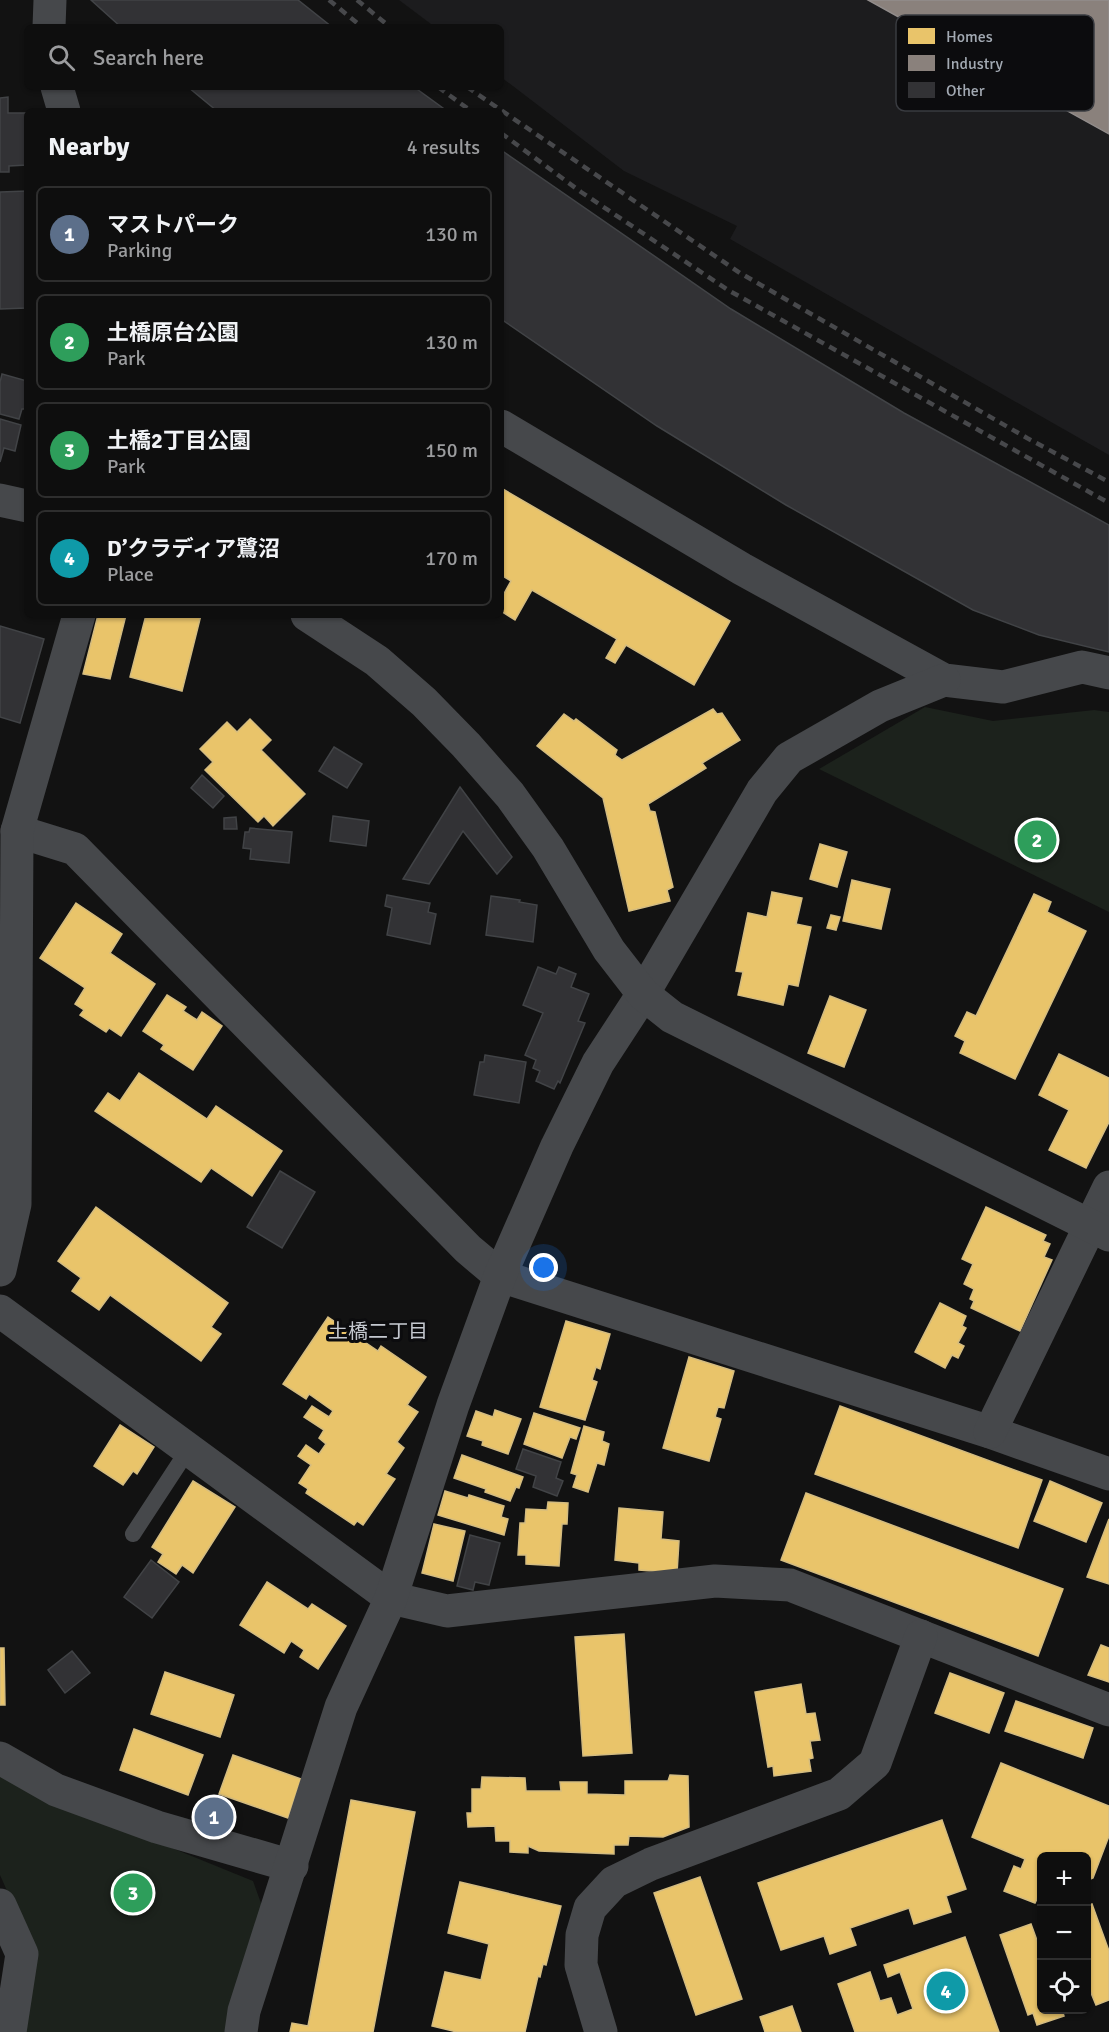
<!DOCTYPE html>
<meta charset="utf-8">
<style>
body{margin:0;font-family:Signika,"Noto Sans JP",sans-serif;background:#1c1c1c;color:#f1f3f6}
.controls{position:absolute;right:18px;bottom:18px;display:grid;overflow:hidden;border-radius:9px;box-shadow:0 2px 4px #0004}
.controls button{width:54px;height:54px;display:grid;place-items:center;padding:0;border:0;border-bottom:2px solid #2e2e2e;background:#0e0e0e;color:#f1f3f6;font:30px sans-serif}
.you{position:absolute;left:544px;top:1268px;width:21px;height:21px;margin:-15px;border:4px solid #fff;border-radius:50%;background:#1a73e8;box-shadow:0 0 0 9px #1a73e833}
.badge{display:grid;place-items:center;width:39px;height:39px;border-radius:50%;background:#db2777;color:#fff;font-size:20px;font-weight:700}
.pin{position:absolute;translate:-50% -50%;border:3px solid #fff;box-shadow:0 2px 6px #0006}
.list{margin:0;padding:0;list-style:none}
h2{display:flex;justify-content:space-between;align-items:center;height:78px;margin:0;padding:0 24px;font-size:26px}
h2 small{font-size:20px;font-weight:400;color:#9b9c9e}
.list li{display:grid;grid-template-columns:39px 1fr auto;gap:18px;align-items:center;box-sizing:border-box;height:96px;margin:0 12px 12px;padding:0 12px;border:2px solid #2e2e2e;border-radius:9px}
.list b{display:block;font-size:22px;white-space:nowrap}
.list p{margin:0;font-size:20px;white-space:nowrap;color:#9b9c9e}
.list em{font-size:20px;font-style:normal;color:#9b9c9e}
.icon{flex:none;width:33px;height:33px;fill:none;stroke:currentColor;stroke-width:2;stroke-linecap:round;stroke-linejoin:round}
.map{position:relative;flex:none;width:1109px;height:2032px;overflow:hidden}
.search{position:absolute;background:#0e0e0e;box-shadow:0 2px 4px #0004;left:24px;top:24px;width:480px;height:66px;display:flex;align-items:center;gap:15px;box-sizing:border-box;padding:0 21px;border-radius:9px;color:#9b9c9e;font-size:22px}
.panel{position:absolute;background:#0e0e0e;box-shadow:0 2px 4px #0004;left:24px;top:108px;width:480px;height:510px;border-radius:9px}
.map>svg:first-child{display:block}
.built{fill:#1c1c1e}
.green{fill:#1c221c}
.homes{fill:#e9c46a;stroke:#d4bc80;stroke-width:1.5}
.industry{fill:#8a817c;stroke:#928d8c;stroke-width:1.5}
.building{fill:#323235;stroke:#414346;stroke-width:1.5}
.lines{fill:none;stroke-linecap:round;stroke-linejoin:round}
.service{stroke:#46484b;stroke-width:16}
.minor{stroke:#46484b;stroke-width:33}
.tertiary{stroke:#46484b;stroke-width:33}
.rail{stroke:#47484b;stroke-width:4.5;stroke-dasharray:8 6;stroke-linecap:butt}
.labels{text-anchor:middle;stroke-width:6;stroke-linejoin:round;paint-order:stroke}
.neighbourhood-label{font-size:20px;fill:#c4c8cf;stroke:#0c0c0e}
.key{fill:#0c0c0e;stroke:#393b40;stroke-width:1.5}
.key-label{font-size:16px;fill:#a3aab3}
</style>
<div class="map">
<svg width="1109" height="2032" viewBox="0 0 1109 2032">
<rect width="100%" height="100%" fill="#121212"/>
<polygon class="built" points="399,0 1109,0 1109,455 730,239 737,226 624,171 501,77 501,27 435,27"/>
<g class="green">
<polygon points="925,707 993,721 1094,710 1109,712 1109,912 819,769"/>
<polygon points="0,1773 135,1833 253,1881 262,1906 227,2032 23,2032 35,1954 0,1875"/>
</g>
<g class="homes">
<polygon points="501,488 730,621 694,685 626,645 615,663 606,658 617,639 532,590 515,620 501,611 501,599 511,581 501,575"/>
<polygon points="98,615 126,615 110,679 83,674"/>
<polygon points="146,615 201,615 182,691 130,677"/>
<polygon points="713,709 717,714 722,713 740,740 702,763 706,768 648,804 650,811 655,812 673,887 667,890 670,901 629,911 603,798 537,746 564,714 574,721 576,719 617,750 615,755 622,760"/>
<polygon points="250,719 271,740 261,750 305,794 273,826 264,816 258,822 205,770 213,762 200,749 227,722 237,732"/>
<polygon points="820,844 847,852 837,887 810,879"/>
<polygon points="852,880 890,889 881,929 843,921"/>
<polygon points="772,892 802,898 796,924 811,927 798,986 788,984 783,1005 738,995 743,972 736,971 748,913 767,917"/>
<polygon points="1034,894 1051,902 1047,912 1086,931 1015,1079 960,1053 965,1041 955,1036 967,1012 976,1016"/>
<polygon points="76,903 122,934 110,953 155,984 121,1036 109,1028 106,1032 80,1015 84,1010 75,1004 85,988 40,958"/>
<polygon points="831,915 840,917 836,930 827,928"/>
<polygon points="167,995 186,1007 183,1011 197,1020 202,1012 222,1026 193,1070 161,1049 164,1045 143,1031"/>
<polygon points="830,996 866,1010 844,1067 808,1053"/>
<polygon points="1059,1054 1109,1078 1109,1122 1086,1168 1049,1150 1069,1110 1039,1095"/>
<polygon points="139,1073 207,1119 216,1106 282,1151 252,1196 211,1168 201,1182 95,1111 108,1093 120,1101"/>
<polygon points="96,1207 228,1303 211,1327 221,1334 201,1361 110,1295 99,1310 72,1291 81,1278 58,1261"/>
<polygon points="986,1207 1046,1235 1043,1241 1050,1244 1044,1257 1052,1260 1020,1331 971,1308 974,1301 970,1299 974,1289 964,1284 973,1264 962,1259"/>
<polygon points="940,1303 966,1316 962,1326 966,1328 958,1343 964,1346 958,1358 952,1355 945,1368 915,1352"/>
<polygon points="328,1317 378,1351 381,1346 426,1377 407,1405 418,1412 397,1442 404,1448 386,1474 395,1479 363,1525 357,1521 354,1525 306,1493 308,1489 299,1483 311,1465 298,1456 306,1445 319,1454 326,1444 319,1438 324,1430 304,1417 312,1406 329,1417 333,1411 309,1394 306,1399 283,1384"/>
<polygon points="566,1321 610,1334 600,1369 596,1367 592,1380 597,1382 585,1420 540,1407"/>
<polygon points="689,1357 734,1371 724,1408 718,1407 715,1417 721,1419 709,1461 663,1448"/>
<polygon points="840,1406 1042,1480 1018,1548 815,1474"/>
<polygon points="495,1410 521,1419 508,1454 482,1445 483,1441 467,1436 476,1411 493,1417"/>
<polygon points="534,1413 580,1428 576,1439 570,1437 562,1458 524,1444"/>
<polygon points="120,1425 154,1447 137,1474 133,1471 123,1485 94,1466"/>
<polygon points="584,1426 604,1432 602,1441 609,1444 604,1465 597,1463 588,1492 573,1487 577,1475 571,1473"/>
<polygon points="462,1455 523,1477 519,1488 516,1487 510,1501 485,1492 486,1489 454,1478"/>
<polygon points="193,1481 235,1507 193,1573 182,1565 176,1574 158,1562 163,1554 152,1547"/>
<polygon points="1050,1481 1102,1503 1086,1542 1034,1521"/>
<polygon points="445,1491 468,1498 469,1495 504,1506 501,1517 508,1519 504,1535 438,1515"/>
<polygon points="806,1493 1063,1589 1038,1656 781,1560"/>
<polygon points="548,1502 568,1503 567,1524 562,1524 559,1566 526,1564 526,1555 518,1555 520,1523 525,1523 526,1509 547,1510"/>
<polygon points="619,1508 663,1512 661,1539 679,1541 677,1573 639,1570 639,1563 615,1560"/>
<polygon points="1109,1519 1109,1584 1087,1577"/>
<polygon points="434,1524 465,1531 453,1581 422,1573"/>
<polygon points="267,1582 308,1609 312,1604 346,1626 318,1669 300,1657 304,1650 291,1641 284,1653 240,1625"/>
<polygon points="624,1634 632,1753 583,1756 575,1637"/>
<polygon points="1101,1645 1109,1648 1109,1682 1088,1675"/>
<polygon points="0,1648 4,1648 5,1705 0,1705"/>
<polygon points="165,1672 234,1695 220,1737 151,1714"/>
<polygon points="950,1673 1004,1693 989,1733 935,1713"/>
<polygon points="801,1684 806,1714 815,1713 820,1740 810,1741 813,1758 809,1759 811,1771 774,1776 773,1766 768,1767 755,1692"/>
<polygon points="1016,1701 1093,1728 1083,1758 1005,1731"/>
<polygon points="134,1729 203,1755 188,1795 120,1770"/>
<polygon points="233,1755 301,1779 288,1818 219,1794"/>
<polygon points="1001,1763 1109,1806 1109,1836 1093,1878 1086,1881 1086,1856 1042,1856 1042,1889 1035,1903 1004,1891 1014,1866 1021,1869 1025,1859 972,1837"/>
<polygon points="670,1775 688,1776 689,1827 663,1837 629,1836 628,1845 614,1845 614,1854 539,1851 528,1846 528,1853 510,1852 510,1841 496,1841 495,1826 468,1827 467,1813 472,1813 472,1789 481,1789 482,1777 525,1778 526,1791 561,1791 560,1782 587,1782 587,1794 625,1795 625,1781 668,1781"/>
<polygon points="351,1800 415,1812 373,2032 290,2032 292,2023 308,2026"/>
<polygon points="942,1820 966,1889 946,1896 951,1912 914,1924 909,1908 850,1928 856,1945 830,1954 824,1936 781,1950 758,1883"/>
<polygon points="700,1877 742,1999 696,2015 654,1893"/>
<polygon points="460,1882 561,1906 546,1965 543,1964 540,1977 538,1976 525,2032 457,2032 432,2026 445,1972 481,1980 489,1944 448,1933"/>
<polygon points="1092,1904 1109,1951 1109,2000 1096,2005 1091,1993 1087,1994 1086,1992 1086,1906"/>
<polygon points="1031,1924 1042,1954 1042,2010 1062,2010 1064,2016 1037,2025 1033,2013 1028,2015 1000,1935"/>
<polygon points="965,1937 999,2032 855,2032 838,1984 870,1972 880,2001 891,1998 897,2015 913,2009 900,1972 888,1977 884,1965"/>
<polygon points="792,2006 801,2032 765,2032 760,2017"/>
</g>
<polygon class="industry" points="868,0 1109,0 1109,134"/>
<g class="building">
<polygon points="91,0 298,0 332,27 121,27"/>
<polygon points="188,87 414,87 447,111 217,111"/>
<polygon points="8,97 8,113 27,113 27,165 9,166 9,172 0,172 0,98"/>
<polygon points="501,150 731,309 904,413 1109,525 1109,652 1039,635 973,610 786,505 657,426 501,319"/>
<polygon points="27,191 27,308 0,309 0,192"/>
<polygon points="2,374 27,381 27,409 22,409 19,419 0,414 0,382"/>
<polygon points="0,419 21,425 15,451 4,448 0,462"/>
<polygon points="0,626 44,639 20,723 0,717"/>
<polygon points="334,747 362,764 347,788 319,771"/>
<polygon points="202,775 224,796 213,808 191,788"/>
<polygon points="460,787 512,857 497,874 463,831 429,884 403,879"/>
<polygon points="333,816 369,821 366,846 330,841"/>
<polygon points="236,817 237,829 224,829 224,818"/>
<polygon points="250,828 292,832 289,863 250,859 251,849 243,848 245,832 249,832"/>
<polygon points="387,895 430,903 428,912 436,914 430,944 387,935 392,908 385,906"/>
<polygon points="491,896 520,900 519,902 537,905 533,942 486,935"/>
<polygon points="538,967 556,974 559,967 576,974 571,987 589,994 578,1021 585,1023 560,1083 558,1081 554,1089 536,1081 540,1071 533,1068 536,1060 525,1055 543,1013 523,1005"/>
<polygon points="485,1055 526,1062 519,1103 474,1095 480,1062 484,1062"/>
<polygon points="280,1171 315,1192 282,1248 247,1227"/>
<polygon points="523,1449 561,1462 556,1478 563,1481 557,1496 533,1487 536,1476 516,1469"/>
<polygon points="470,1535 500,1543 489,1585 475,1582 473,1590 457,1586"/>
<polygon points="151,1560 179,1582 152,1618 124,1597"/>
<polygon points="72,1651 90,1673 65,1693 48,1670"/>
</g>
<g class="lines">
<polyline class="service" points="133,1534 188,1450"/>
<g class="minor">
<polyline points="49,27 50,0"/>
<polyline points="57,87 64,111"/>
<polyline points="501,426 742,569 944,680 1003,687 1082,667 1109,673"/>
<polyline points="17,831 75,849 468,1249 500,1276 990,1432 1109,1474"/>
<polyline points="0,1270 15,1204 17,831 79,615"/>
<polyline points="0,1311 391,1598 447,1611 715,1581 790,1585 1109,1710"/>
<polyline points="990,1432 1109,1187"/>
<polyline points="0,1758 56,1790 157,1827 292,1866"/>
<polyline points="0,1905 22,1954 10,2032"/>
<polyline points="241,2032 244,2011 341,1707 391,1598 453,1405 500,1276 557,1146 598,1063 643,994 762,791 789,758 880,706 944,680"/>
<polyline points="601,2032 581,1965 582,1935 590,1908 614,1882 651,1864 839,1794 875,1763 921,1636"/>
</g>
<g class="tertiary">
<polyline points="0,500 27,506"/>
<polyline points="307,615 377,661 424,702 466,745 510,795 548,848 609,950 643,994 672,1017 1109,1235"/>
</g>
<g class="rail">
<polyline points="329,0 362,27"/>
<polyline points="357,0 390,27"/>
<polyline points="438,87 471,111"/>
<polyline points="467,87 740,273 1027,438 1109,482"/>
<polyline points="501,133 581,192 728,290 1109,503"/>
</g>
</g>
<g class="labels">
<g class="neighbourhood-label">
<text x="378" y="1338">土橋二丁目</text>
</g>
</g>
<rect x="896" y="15" width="198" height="96" rx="9" class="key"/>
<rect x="908" y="28" width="27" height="16" fill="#e9c46a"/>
<rect x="908" y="55" width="27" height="16" fill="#8a817c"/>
<rect x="908" y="82" width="27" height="16" fill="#323235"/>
<g class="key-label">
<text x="946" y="42">Homes</text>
<text x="946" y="69">Industry</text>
<text x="946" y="96">Other</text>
</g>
</svg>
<div class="controls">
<button>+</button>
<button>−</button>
<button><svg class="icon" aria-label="locate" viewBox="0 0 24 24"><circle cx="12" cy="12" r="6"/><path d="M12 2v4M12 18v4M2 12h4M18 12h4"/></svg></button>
</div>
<div class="you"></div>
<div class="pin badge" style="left:214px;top:1817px;background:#5c6f8a">1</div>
<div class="pin badge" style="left:1037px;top:840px;background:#2e9e5b">2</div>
<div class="pin badge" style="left:133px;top:1893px;background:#2e9e5b">3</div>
<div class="pin badge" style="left:946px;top:1991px;background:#0f9aa8">4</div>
<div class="search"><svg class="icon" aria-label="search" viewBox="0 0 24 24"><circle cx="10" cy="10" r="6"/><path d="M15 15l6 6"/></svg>Search here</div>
<section class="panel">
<h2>Nearby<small>4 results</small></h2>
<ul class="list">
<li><span class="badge" style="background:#5c6f8a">1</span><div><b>マストパーク</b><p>Parking</p></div><em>130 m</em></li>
<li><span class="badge" style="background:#2e9e5b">2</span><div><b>土橋原台公園</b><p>Park</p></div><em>130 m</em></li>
<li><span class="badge" style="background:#2e9e5b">3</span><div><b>土橋2丁目公園</b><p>Park</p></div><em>150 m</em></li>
<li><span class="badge" style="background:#0f9aa8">4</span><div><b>D’クラディア鷺沼</b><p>Place</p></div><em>170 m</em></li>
</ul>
</section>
</div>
